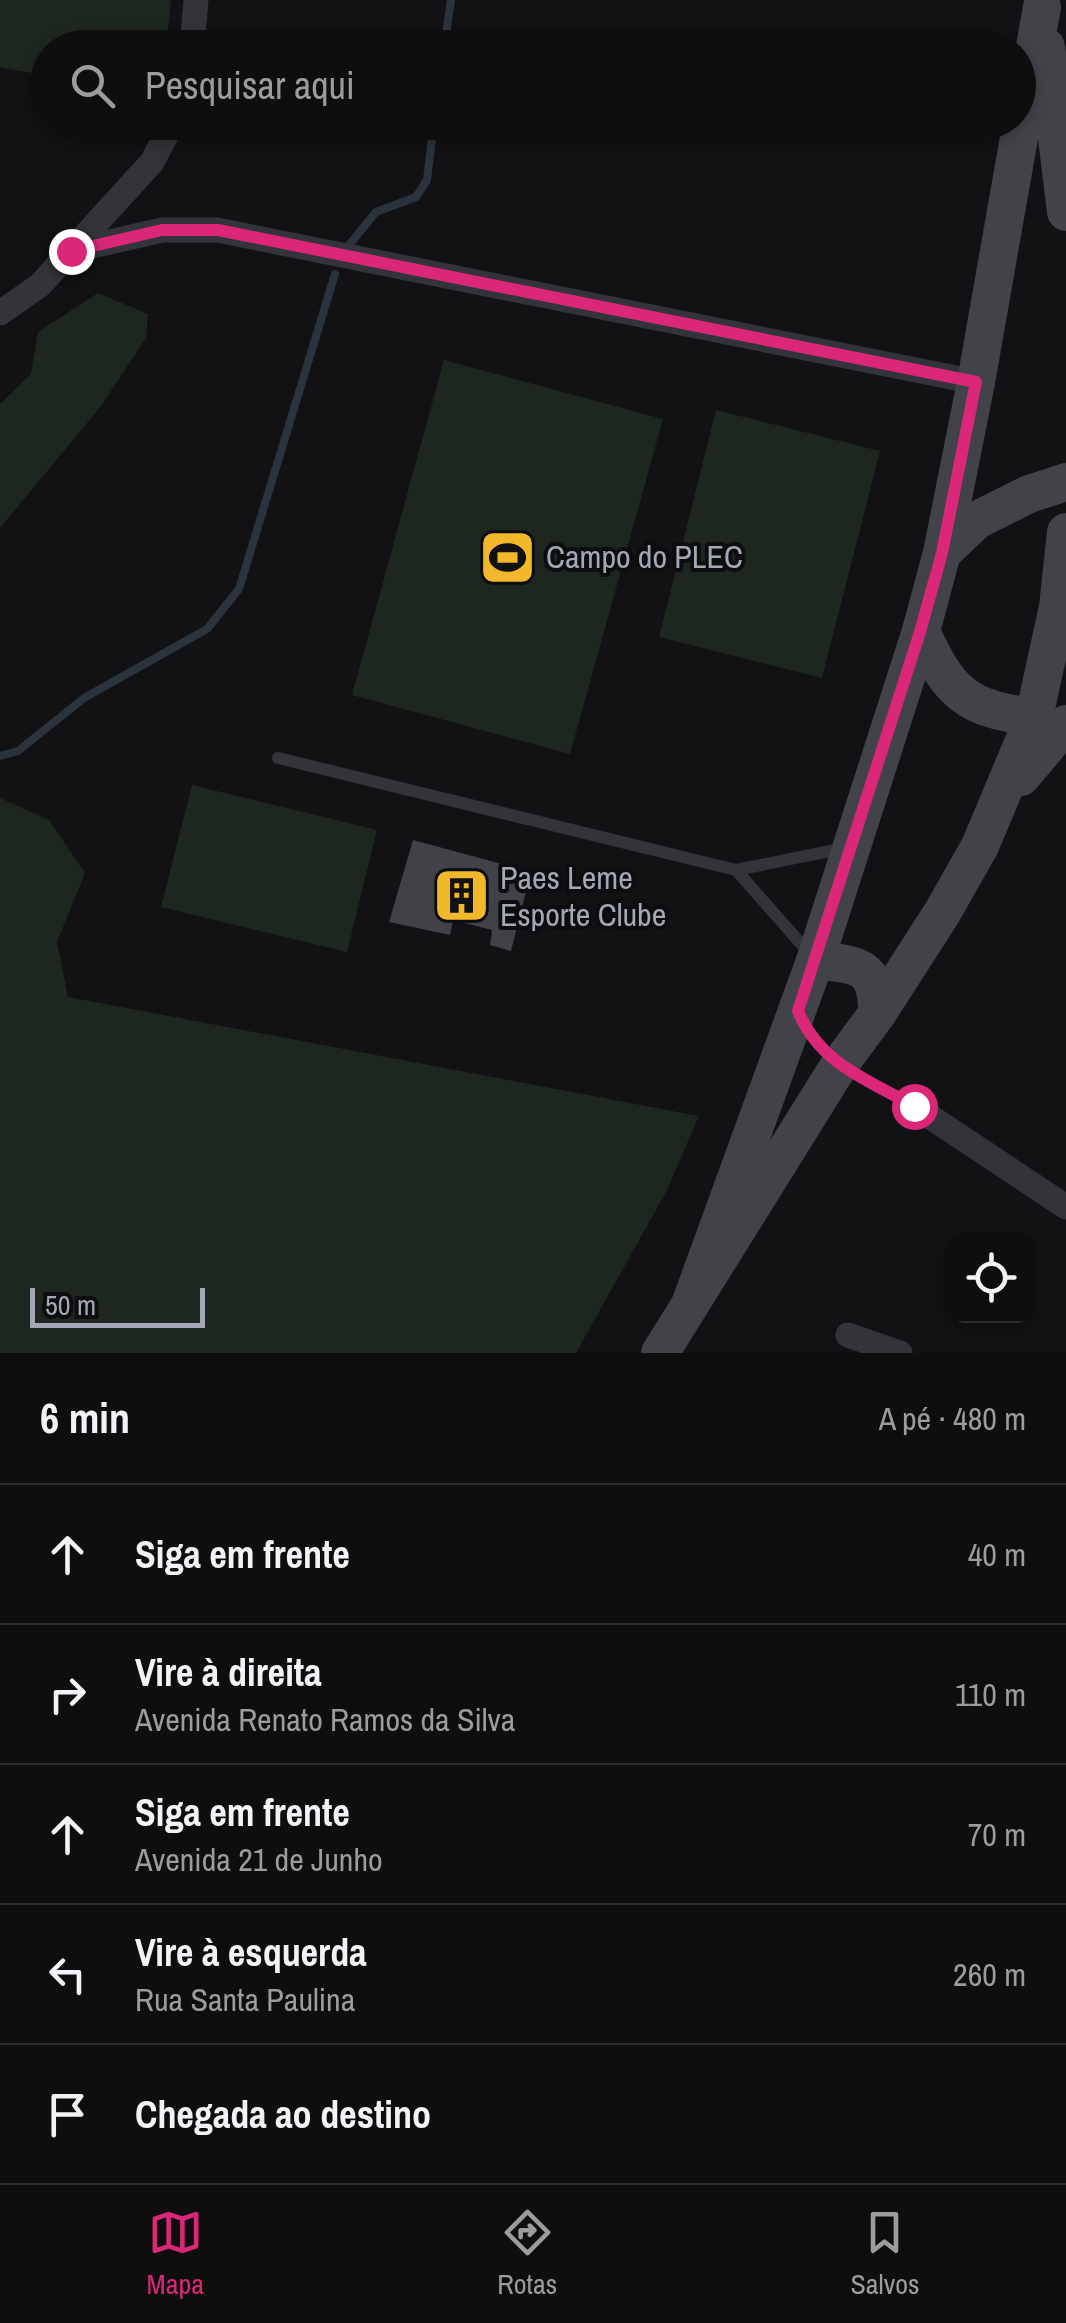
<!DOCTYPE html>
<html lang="pt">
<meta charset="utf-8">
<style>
body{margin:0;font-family:"Archivo Narrow",sans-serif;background:#1c1c1d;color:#f1f3f6}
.controls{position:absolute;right:30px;bottom:30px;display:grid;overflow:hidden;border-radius:20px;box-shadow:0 5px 15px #0003}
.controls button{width:90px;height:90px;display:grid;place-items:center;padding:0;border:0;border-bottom:2px solid #2e2e2f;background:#0e0e0f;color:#f1f3f6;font:50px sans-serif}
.scale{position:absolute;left:30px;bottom:25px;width:175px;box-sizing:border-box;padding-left:10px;border:5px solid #a3a8b4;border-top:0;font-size:28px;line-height:35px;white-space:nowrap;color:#a3a8b4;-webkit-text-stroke:8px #0d0d0f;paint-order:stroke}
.stop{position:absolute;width:30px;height:30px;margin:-22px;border:8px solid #db2777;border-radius:50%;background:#fff}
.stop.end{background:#db2777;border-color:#fff;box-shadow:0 2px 10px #0008}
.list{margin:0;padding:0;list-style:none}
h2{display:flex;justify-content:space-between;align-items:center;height:130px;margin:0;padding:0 40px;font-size:42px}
h2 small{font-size:32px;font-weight:400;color:#9b9c9e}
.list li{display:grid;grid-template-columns:65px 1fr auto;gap:30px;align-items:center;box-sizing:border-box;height:140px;padding:0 40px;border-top:2px solid #2e2e2f}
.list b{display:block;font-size:38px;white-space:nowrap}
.list p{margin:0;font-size:32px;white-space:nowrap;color:#9b9c9e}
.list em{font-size:32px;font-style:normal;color:#9b9c9e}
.icon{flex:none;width:55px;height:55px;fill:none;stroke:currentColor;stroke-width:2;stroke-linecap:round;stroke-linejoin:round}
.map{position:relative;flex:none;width:1066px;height:1353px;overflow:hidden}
.search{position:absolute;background:#0e0e0f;box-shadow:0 5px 15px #0003;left:30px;right:30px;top:30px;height:110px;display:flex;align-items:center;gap:25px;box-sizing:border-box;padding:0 35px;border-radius:55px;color:#9b9c9e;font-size:38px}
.sheet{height:830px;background:#0e0e0f}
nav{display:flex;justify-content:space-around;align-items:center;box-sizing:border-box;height:140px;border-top:2px solid #2e2e2f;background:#0e0e0f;font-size:28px;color:#9b9c9e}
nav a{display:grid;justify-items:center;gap:5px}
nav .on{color:#db2777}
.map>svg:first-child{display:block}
.green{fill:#1e2620}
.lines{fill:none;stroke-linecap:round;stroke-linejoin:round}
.stream{stroke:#2b343c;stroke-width:8}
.building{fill:#414247}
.path{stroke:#393b40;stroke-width:4;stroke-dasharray:5 8;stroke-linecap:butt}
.service{stroke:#333439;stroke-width:12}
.minor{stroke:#333439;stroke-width:25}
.secondary{stroke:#414349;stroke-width:38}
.route{stroke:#db2777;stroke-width:12}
.labels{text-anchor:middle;stroke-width:8;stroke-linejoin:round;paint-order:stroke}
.poi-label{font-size:32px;fill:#a3a8b4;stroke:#0d0d0f;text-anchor:start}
</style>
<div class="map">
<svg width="1066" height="1353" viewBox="0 0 1066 1353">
<rect width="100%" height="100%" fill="#121214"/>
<g class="green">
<polygon points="0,0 171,0 166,47 48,48 47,76 0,67"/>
<polygon points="98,293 148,314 146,338 101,406 0,528 0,404 31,374 38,332"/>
<polygon points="444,360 663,419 570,754 352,695"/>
<polygon points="716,410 880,451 822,678 659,637"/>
<polygon points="192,785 377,830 347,952 161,907"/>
<polygon points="0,798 49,820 85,873 57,942 68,997 699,1116 666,1192 576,1353 0,1353"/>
</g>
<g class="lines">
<g class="stream">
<polyline points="444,48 451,0"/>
<polyline points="349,245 376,212 416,197 427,180 434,122"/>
<polyline points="0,756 18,751 84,698 207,629 239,589 335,274"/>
</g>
</g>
<polygon class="building" points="413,840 531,872 511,951 490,945 492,930 453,920 450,935 389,922"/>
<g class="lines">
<polyline class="path" points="866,1078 892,1093"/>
<g class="service">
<polyline points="278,758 736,870 845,848"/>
<polyline points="736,870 810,954"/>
</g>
<g class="minor">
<polyline points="192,48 196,0"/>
<polyline points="71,251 162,230 217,230 976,382"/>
<polyline points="0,313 40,285 112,206 152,162 173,122"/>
<polyline points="914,1106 1066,1207"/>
<polyline points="848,1335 900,1353"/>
</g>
<g class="secondary">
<polyline points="1046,47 1066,212"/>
<polyline points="942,553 977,520 1029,494 1066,482"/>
<path d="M 921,631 C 949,693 966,709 1034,717"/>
<polyline points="1021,777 1066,724"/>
<path d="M 815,961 C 858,963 878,966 877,1014"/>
<polyline points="691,1302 815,961 921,631 942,553 976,382 1042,7"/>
<polyline points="660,1353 840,1064 877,1014 942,913 980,846 1034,717 1058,607 1066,532"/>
</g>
</g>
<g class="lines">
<path class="route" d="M 71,251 L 162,230 L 218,230 L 976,382 L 942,553 L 920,632 L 798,1011 C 820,1064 866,1079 914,1106"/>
</g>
<defs>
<symbol id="stadium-square" viewBox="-11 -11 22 22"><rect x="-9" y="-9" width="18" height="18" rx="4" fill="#f2b82c" stroke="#0d0d0f"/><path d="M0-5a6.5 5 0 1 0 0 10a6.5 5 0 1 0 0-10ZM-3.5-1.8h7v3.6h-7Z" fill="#111"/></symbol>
<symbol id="building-square" viewBox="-11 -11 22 22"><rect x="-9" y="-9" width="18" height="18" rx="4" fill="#f2b82c" stroke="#0d0d0f"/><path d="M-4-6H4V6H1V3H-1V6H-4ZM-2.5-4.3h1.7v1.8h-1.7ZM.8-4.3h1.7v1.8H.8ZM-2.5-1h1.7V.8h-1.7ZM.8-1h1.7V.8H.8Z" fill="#111"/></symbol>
</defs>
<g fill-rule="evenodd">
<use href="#stadium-square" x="476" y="526" width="63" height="63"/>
<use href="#building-square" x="430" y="864" width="63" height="63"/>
</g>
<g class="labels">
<g class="poi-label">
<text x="546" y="568">Campo do PLEC</text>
<text x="500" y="889">Paes Leme<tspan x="500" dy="37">Esporte Clube</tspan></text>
</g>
</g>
</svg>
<div class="controls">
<button><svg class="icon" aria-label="locate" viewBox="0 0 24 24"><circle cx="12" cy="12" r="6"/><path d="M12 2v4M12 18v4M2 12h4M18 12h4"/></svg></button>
</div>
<div class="scale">50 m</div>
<div class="stop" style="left:914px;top:1106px"></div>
<div class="stop end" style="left:71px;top:251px"></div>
<div class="search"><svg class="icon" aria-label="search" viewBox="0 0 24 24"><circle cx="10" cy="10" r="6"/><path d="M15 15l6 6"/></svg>Pesquisar aqui</div>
</div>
<section class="sheet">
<h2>6 min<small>A pé · 480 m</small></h2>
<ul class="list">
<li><svg class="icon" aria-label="ahead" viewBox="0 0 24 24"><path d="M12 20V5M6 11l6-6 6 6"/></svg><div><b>Siga em frente</b></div><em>40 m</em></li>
<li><svg class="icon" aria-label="right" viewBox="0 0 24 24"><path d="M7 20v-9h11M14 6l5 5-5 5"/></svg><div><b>Vire à direita</b><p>Avenida Renato Ramos da Silva</p></div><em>110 m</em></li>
<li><svg class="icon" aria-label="ahead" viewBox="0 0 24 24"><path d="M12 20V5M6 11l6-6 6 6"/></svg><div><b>Siga em frente</b><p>Avenida 21 de Junho</p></div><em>70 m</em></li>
<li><svg class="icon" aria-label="left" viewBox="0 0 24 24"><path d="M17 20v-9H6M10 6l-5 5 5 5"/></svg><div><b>Vire à esquerda</b><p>Rua Santa Paulina</p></div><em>260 m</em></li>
<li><svg class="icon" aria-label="arrive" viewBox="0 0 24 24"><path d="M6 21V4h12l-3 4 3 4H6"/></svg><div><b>Chegada ao destino</b></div></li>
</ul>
</section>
<nav>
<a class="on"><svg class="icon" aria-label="map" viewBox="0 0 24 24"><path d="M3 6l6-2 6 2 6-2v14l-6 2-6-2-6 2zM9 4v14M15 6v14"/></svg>Mapa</a>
<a><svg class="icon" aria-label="directions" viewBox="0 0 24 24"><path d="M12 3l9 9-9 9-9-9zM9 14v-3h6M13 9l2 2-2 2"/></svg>Rotas</a>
<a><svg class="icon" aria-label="saved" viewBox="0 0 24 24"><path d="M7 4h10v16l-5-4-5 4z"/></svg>Salvos</a>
</nav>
